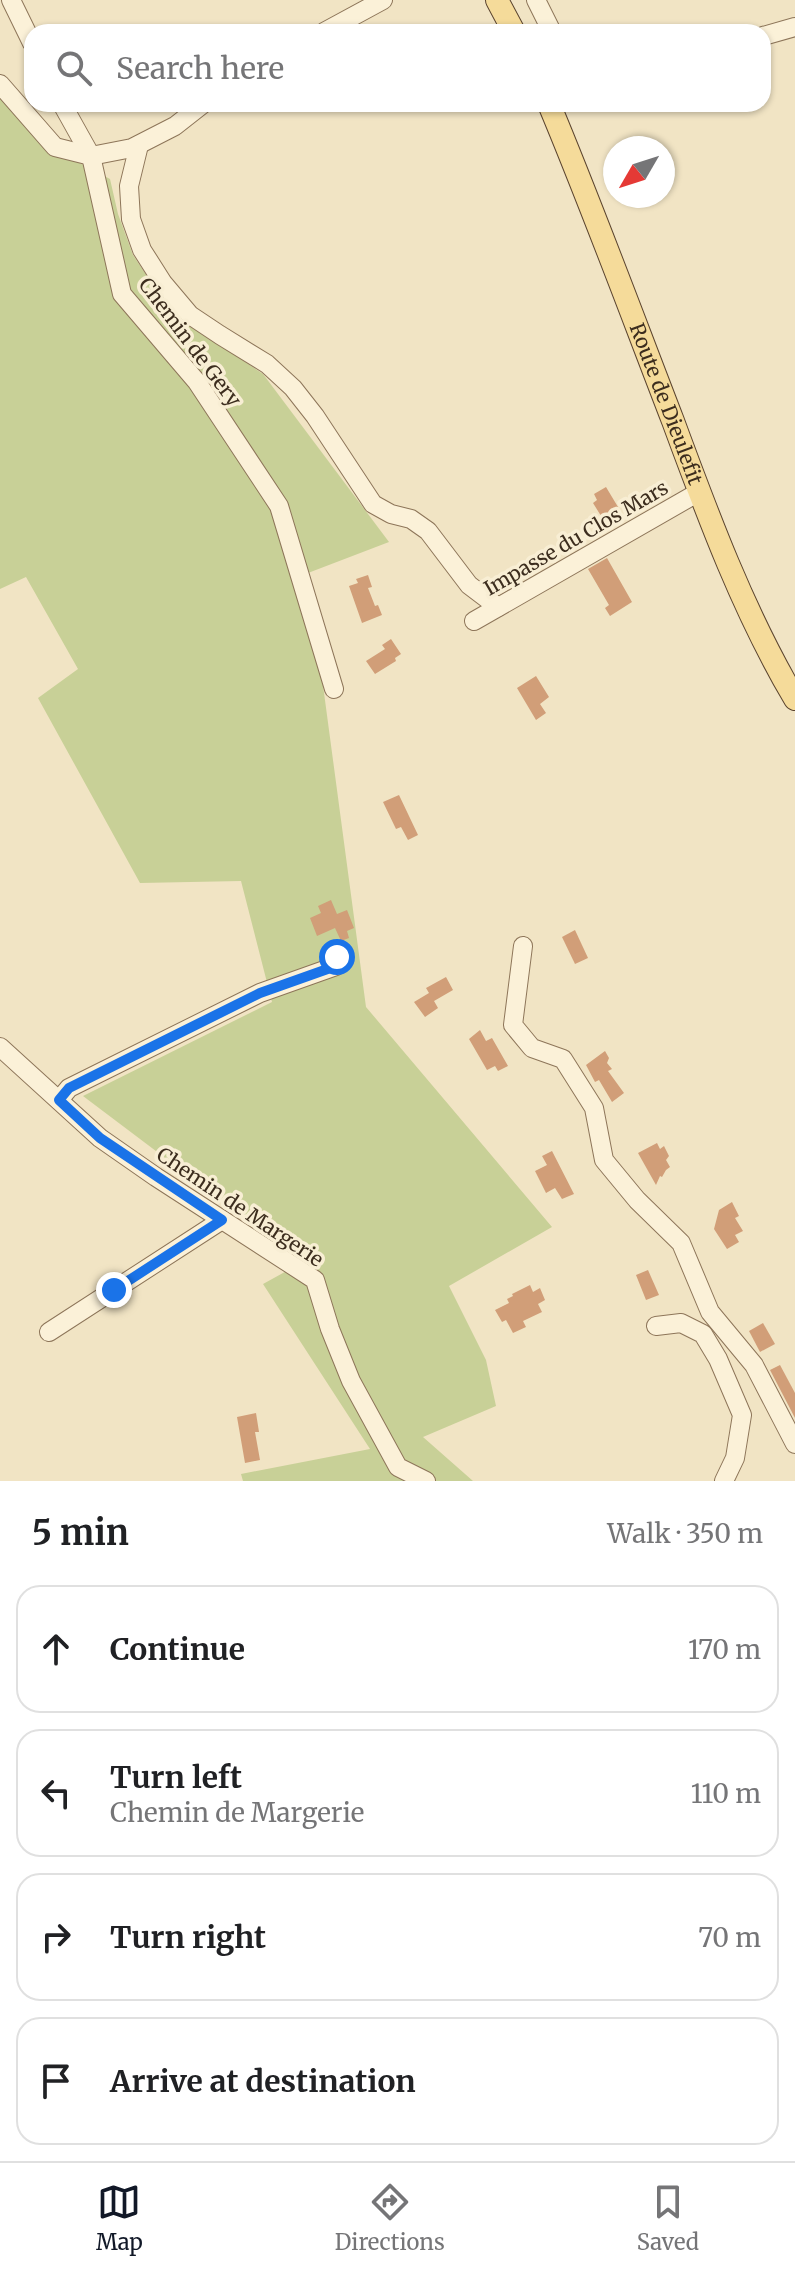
<!DOCTYPE html>
<meta charset="utf-8">
<style>
body{margin:0;font-family:Merriweather,serif;background:#f6f6f6;color:#202124}
.compass{position:absolute;left:603px;top:136px;width:72px;height:72px;border-radius:50%;background:#fff;box-shadow:0 2px 6px #0004;rotate:231deg}
.stop{position:absolute;width:24px;height:24px;margin:-18px;border:6px solid #1a73e8;border-radius:50%;background:#fff}
.stop.end{background:#1a73e8;border-color:#fff;box-shadow:0 2px 8px #0008}
.list{margin:0;padding:0;list-style:none}
h2{display:flex;justify-content:space-between;align-items:center;height:104px;margin:0;padding:0 32px;font-size:34px}
h2 small{font-size:26px;font-weight:400;color:#757577}
.list li{display:grid;grid-template-columns:52px 1fr auto;gap:24px;align-items:center;box-sizing:border-box;height:128px;margin:0 16px 16px;padding:0 16px;border:2px solid #e0e0e0;border-radius:24px}
.list b{display:block;font-size:30px;white-space:nowrap}
.list p{margin:0;font-size:26px;white-space:nowrap;color:#757577}
.list em{font-size:26px;font-style:normal;color:#757577}
.icon{flex:none;width:44px;height:44px;fill:none;stroke:currentColor;stroke-width:2;stroke-linecap:round;stroke-linejoin:round}
.map{position:relative;flex:none;width:795px;height:1481px;overflow:hidden}
.search{position:absolute;background:#fff;box-shadow:0 2px 6px #0004;left:24px;right:24px;top:24px;height:88px;display:flex;align-items:center;gap:20px;box-sizing:border-box;padding:0 28px;border-radius:24px;color:#757577;font-size:30px}
.sheet{height:680px;background:#fff}
nav{display:flex;justify-content:space-around;align-items:center;box-sizing:border-box;height:112px;border-top:2px solid #e0e0e0;background:#fff;font-size:22px;color:#757577}
nav a{display:grid;justify-items:center;gap:4px}
nav .on{color:#111827}
.map>svg:first-child{display:block}
.green{fill:#c8d097}
.building{fill:#d19e78}
.lines{fill:none;stroke-linecap:round;stroke-linejoin:round}
.minor-casing{stroke:#8d7559;stroke-width:20}
.major-casing{stroke:#5a432e;stroke-width:24}
.minor{stroke:#fbf1d8;stroke-width:18}
.major{stroke:#f5db9a;stroke-width:22}
.route{stroke:#1a73e8;stroke-width:10}
.labels{text-anchor:middle;stroke-width:7;stroke-linejoin:round;paint-order:stroke}
.street-label{font-size:20px;fill:#3c2d1e;stroke:#f8eed4}
</style>
<div class="map">
<svg width="795" height="1481" viewBox="0 0 795 1481">
<rect width="100%" height="100%" fill="#f1e4c4"/>
<polygon class="green" points="0,91 53,149 110,179 118,214 133,255 171,312 263,374 389,542 308,573 366,1007 552,1227 449,1286 486,1360 496,1406 423,1437 473,1481 243,1481 241,1474 370,1449 263,1284 303,1262 83,1096 272,1002 241,881 140,883 38,698 78,669 26,577 0,589"/>
<g class="building">
<polygon points="606,487 618,507 615,509 620,515 606,524 593,503 597,500 594,494"/>
<polygon points="607,558 632,602 610,616 605,608 609,605 588,569"/>
<polygon points="368,575 372,587 368,588 375,606 378,605 382,615 362,623 349,586 358,583 356,579"/>
<polygon points="391,639 401,654 395,658 396,661 375,674 366,661 385,649 382,645"/>
<polygon points="536,676 549,697 540,704 546,713 536,720 517,688"/>
<polygon points="399,795 418,835 408,840 401,827 396,829 383,802"/>
<polygon points="331,900 337,914 347,910 354,928 347,931 349,938 341,941 335,928 317,936 310,918 321,913 318,906"/>
<polygon points="575,930 588,958 575,964 562,937"/>
<polygon points="446,977 453,990 434,1001 438,1008 425,1017 414,1002 429,993 426,988"/>
<polygon points="480,1030 486,1041 492,1038 508,1066 498,1071 495,1066 487,1070 469,1039"/>
<polygon points="605,1051 609,1058 607,1063 612,1069 608,1071 624,1093 612,1102 599,1080 595,1082 586,1065"/>
<polygon points="657,1143 660,1149 664,1146 669,1156 666,1160 670,1167 666,1170 662,1177 660,1176 656,1185 638,1153"/>
<polygon points="552,1151 574,1194 562,1199 555,1188 546,1193 535,1171 547,1165 542,1156"/>
<polygon points="732,1202 739,1216 735,1218 743,1231 735,1235 739,1242 727,1249 714,1229 719,1210"/>
<polygon points="648,1270 659,1295 646,1300 636,1275"/>
<polygon points="530,1285 533,1292 540,1288 545,1300 538,1304 542,1312 523,1321 526,1327 513,1333 506,1320 502,1322 495,1310 509,1303 507,1299 513,1296 512,1294"/>
<polygon points="763,1323 775,1344 760,1352 749,1331"/>
<polygon points="780,1365 795,1393 795,1418 770,1370"/>
<polygon points="256,1413 259,1432 255,1432 260,1460 245,1463 237,1417"/>
</g>
<g class="lines">
<defs>
<g id="minor">
<polyline points="11,0 32,43"/>
<polyline points="536,0 552,32"/>
<polyline points="324,32 383,0"/>
<polyline points="763,36 795,27"/>
<polyline points="0,84 55,147 91,156 132,148 175,126 203,104"/>
<polyline points="62,104 91,156 122,294 197,382 279,506 334,689"/>
<polyline points="139,145 129,186 131,219 142,250 163,283 190,315 220,335 267,364 293,388 315,416 373,504 391,514 411,519 428,531 469,585 498,607"/>
<polyline points="474,621 699,492"/>
<polyline points="523,946 513,1025 532,1048 563,1059 594,1108 604,1160 637,1200 681,1243 710,1312 754,1365 795,1444"/>
<polyline points="0,1047 100,1138 156,1177 315,1280 330,1329 351,1381 398,1467 426,1481"/>
<polyline points="59,1100 69,1088 260,993 336,966 337,957"/>
<polyline points="656,1326 681,1323 703,1334 718,1359 742,1415 735,1458 724,1481"/>
<polyline points="49,1332 222,1220"/>
</g>
<g id="major">
<polyline points="497,0 514,32"/>
<path id="s1" d="M 549,104 C 593,209 632,315 673,421 C 708,516 744,613 795,699"/>
</g>
</defs>
<use href="#minor" class="minor-casing"/>
<use href="#major" class="major-casing"/>
<use href="#minor" class="minor"/>
<use href="#major" class="major"/>
</g>
<g class="lines">
<polyline class="route" points="114,1290 222,1220 100,1138 59,1100 69,1088 260,993 336,966 337,957"/>
</g>
<g class="labels">
<g class="street-label">
<text transform="translate(190 342) rotate(53)" y="7">Chemin de Gery</text>
<text dy="7" stroke="none"><textPath href="#s1" startOffset="322">Route de Dieulefit</textPath></text>
<text transform="translate(576 538) rotate(-30)" y="7">Impasse du Clos Mars</text>
<text transform="translate(240 1207) rotate(34)" y="7">Chemin de Margerie</text>
</g>
</g>
</svg>
<svg class="compass" viewBox="-18 -18 36 36"><path d="M0-13l5 13h-10z" fill="#e53935"/><path d="M0 13l5-13h-10z" fill="#757577"/></svg>
<div class="stop" style="left:337px;top:957px"></div>
<div class="stop end" style="left:114px;top:1290px"></div>
<div class="search"><svg class="icon" aria-label="search" viewBox="0 0 24 24"><circle cx="10" cy="10" r="6"/><path d="M15 15l6 6"/></svg>Search here</div>
</div>
<section class="sheet">
<h2>5 min<small>Walk · 350 m</small></h2>
<ul class="list">
<li><svg class="icon" aria-label="ahead" viewBox="0 0 24 24"><path d="M12 20V5M6 11l6-6 6 6"/></svg><div><b>Continue</b></div><em>170 m</em></li>
<li><svg class="icon" aria-label="left" viewBox="0 0 24 24"><path d="M17 20v-9H6M10 6l-5 5 5 5"/></svg><div><b>Turn left</b><p>Chemin de Margerie</p></div><em>110 m</em></li>
<li><svg class="icon" aria-label="right" viewBox="0 0 24 24"><path d="M7 20v-9h11M14 6l5 5-5 5"/></svg><div><b>Turn right</b></div><em>70 m</em></li>
<li><svg class="icon" aria-label="arrive" viewBox="0 0 24 24"><path d="M6 21V4h12l-3 4 3 4H6"/></svg><div><b>Arrive at destination</b></div></li>
</ul>
</section>
<nav>
<a class="on"><svg class="icon" aria-label="map" viewBox="0 0 24 24"><path d="M3 6l6-2 6 2 6-2v14l-6 2-6-2-6 2zM9 4v14M15 6v14"/></svg>Map</a>
<a><svg class="icon" aria-label="directions" viewBox="0 0 24 24"><path d="M12 3l9 9-9 9-9-9zM9 14v-3h6M13 9l2 2-2 2"/></svg>Directions</a>
<a><svg class="icon" aria-label="saved" viewBox="0 0 24 24"><path d="M7 4h10v16l-5-4-5 4z"/></svg>Saved</a>
</nav>
